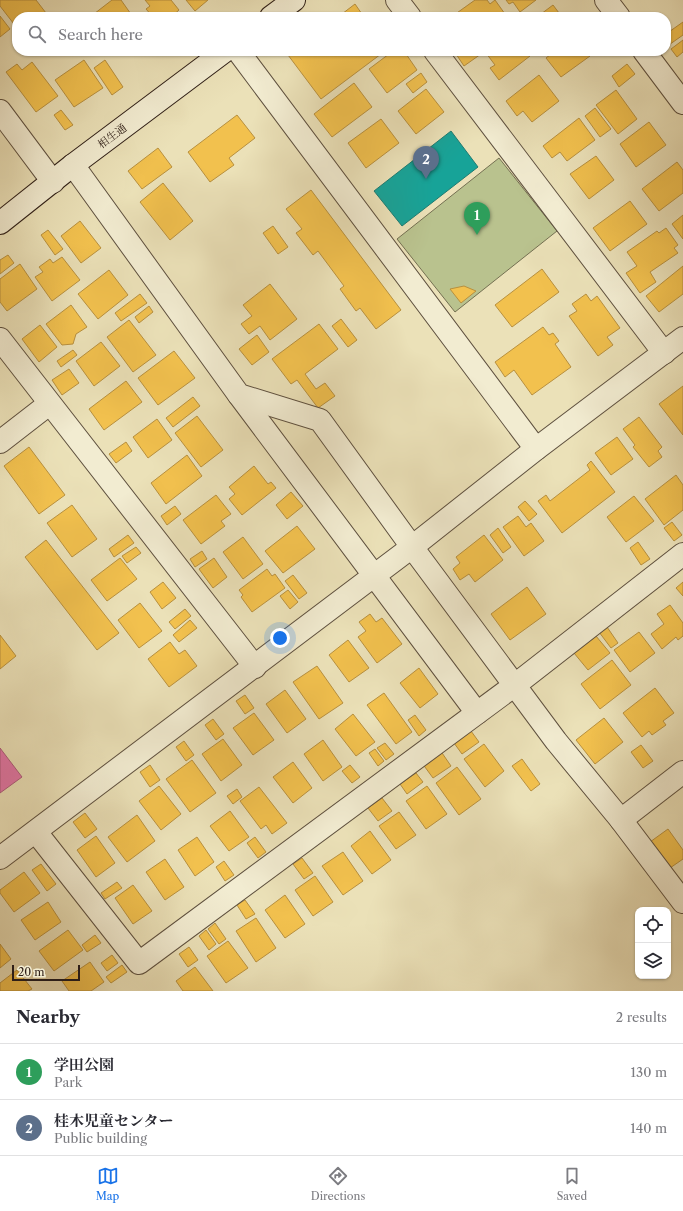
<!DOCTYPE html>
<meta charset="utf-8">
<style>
body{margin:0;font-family:"Libre Caslon Text","Noto Serif JP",serif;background:#f7f7f7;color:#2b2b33}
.controls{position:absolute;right:12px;bottom:12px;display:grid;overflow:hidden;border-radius:8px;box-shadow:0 1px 3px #0004}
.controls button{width:36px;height:36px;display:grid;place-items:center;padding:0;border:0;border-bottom:1px solid #e1e1e2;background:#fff;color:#2b2b33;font:20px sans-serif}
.scale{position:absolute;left:12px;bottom:10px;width:68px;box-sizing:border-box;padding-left:4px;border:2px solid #2f1f17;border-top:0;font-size:11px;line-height:14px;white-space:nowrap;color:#2f1f17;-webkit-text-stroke:3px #f2ecd1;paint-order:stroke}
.you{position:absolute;left:280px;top:638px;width:14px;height:14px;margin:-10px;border:3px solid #fff;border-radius:50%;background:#1a73e8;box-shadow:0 0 0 6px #1a73e833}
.badge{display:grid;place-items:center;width:26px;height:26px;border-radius:50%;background:#1a73e8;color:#fff;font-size:13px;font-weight:700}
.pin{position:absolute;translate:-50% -33px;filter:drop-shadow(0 1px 2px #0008)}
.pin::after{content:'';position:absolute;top:21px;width:14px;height:12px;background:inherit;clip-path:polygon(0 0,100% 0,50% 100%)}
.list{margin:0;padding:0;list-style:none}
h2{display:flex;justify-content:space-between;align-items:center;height:52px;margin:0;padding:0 16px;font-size:17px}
h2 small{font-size:13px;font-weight:400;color:#7c7c81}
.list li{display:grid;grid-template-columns:26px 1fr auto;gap:12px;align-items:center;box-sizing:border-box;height:56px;padding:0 16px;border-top:1px solid #e1e1e2}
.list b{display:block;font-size:15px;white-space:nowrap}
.list p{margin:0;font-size:13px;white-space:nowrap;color:#7c7c81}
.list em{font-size:13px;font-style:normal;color:#7c7c81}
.icon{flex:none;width:22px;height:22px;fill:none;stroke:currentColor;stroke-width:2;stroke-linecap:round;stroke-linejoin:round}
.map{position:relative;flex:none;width:683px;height:991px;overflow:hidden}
.search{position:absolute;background:#fff;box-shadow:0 1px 3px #0004;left:12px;right:12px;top:12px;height:44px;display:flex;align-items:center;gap:10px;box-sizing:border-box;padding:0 14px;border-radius:16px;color:#7c7c81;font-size:15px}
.sheet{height:164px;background:#fff}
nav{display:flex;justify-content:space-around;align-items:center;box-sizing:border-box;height:56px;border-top:1px solid #e1e1e2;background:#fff;font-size:11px;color:#7c7c81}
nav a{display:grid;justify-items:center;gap:2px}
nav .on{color:#1a73e8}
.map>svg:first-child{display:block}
.green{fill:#b9c28e;stroke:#747052}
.homes{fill:#f2c14e;stroke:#b8903e}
.health{fill:#e377a8;stroke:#ad5d7c}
.public{fill:#17a398;stroke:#1e7b71}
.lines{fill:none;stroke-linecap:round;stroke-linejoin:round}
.street-casing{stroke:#5e503f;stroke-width:24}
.secondary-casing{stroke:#2f1f17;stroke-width:24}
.street{stroke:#f2ecd1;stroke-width:22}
.secondary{stroke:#f2ecd1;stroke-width:22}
.labels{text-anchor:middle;stroke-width:4;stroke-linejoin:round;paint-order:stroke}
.street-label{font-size:11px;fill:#2f1f17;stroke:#f2ecd1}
</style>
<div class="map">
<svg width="683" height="991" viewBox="0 0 683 991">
<rect width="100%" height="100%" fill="#ebe1b8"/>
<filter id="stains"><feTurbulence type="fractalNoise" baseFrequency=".005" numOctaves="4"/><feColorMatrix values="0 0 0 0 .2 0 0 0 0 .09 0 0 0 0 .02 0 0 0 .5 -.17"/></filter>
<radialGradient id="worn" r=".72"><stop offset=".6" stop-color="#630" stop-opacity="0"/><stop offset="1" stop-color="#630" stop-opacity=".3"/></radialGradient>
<polygon class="green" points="499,158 557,231 455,312 397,239"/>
<g class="homes">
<polygon points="0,0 36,0 46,13 41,17 17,17 17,28 0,6"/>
<polygon points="112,0 121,0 133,17 90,17"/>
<polygon points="145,0 171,0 179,10 171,17 153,17 146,9 150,6"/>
<polygon points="186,0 208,0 195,11"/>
<polygon points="475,0 487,0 490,4 495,0 505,14 501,17 456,17 454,15"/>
<polygon points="506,0 536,0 520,12 513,2 509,4"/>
<polygon points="355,4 364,17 338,17"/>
<polygon points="553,5 562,17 537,17"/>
<polygon points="0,16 10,29 0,37"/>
<polygon points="683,22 683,35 666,47 666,34"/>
<polygon points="683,40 683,52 677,57 671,49"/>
<polygon points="285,51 385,51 321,99"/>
<polygon points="393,51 404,51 417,70 387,93 369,69"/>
<polygon points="460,51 479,51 481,54 464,66 456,54"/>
<polygon points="489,51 526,51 530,56 499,80 490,68 495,65 486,53"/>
<polygon points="555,51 586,51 590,56 561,77 546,58"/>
<polygon points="84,60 103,88 74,107 55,80"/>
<polygon points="105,60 123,87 112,95 94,68"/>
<polygon points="32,62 58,96 36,112 6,72 17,64 22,70"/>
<polygon points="627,64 635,74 619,87 612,76"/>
<polygon points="421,73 427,82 413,93 406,84"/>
<polygon points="539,75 559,101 532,122 523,111 517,116 506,101"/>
<polygon points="354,83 372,107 332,137 314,114"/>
<polygon points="426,89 444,112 416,134 398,111"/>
<polygon points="616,90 637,119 618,134 596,105"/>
<polygon points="595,108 611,129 600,137 585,116"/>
<polygon points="61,110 73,125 65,130 54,115"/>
<polygon points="237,115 255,138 229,158 234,165 210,182 188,152"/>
<polygon points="579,118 595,140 567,161 560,152 552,158 543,146"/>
<polygon points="381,119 399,143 366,168 348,143"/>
<polygon points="649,122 666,145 636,167 620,144"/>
<polygon points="158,148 172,167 142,189 128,171"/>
<polygon points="596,156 614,180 589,199 570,174"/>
<polygon points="677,162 683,170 683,193 659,211 642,189"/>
<polygon points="163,183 193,221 170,240 140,202"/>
<polygon points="311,190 401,310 376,329 360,308 356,311 340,289 344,286 318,251 313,255 296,233 302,229 286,209"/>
<polygon points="630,201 647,224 610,251 593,228"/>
<polygon points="683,215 683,239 672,224"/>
<polygon points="80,221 101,248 81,263 61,236"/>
<polygon points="273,226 288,247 278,254 263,233"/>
<polygon points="666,228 678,245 674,248 678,253 650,272 656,282 640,293 626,273 637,266 627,252 657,231 659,233"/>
<polygon points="48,230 63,249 55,255 41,235"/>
<polygon points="8,255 14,263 0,274 0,260"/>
<polygon points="62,257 80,280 52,301 35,277 43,272 39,267 50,259 53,263"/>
<polygon points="20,264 37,289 7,311 0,302 0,279"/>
<polygon points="683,266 683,294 659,312 646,296"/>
<polygon points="542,269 559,292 512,327 495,305"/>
<polygon points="109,270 128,295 98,319 78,294"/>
<polygon points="270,284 297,319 270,340 260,326 249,334 241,324 252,316 243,305"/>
<polygon points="464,286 476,291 461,303 450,289"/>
<polygon points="140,294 147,303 121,321 115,313"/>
<polygon points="586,294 591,301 597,296 620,328 607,337 613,345 598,356 569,316 577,311 572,304"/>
<polygon points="71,305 87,327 76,334 73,344 62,345 46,324"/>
<polygon points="149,306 153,312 139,323 135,317"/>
<polygon points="341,319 357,340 348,347 332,326"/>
<polygon points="129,320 156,355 133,372 107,337"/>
<polygon points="319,324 338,349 305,374 316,389 325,383 335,396 318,408 297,380 291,384 272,359"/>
<polygon points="40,325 57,347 39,362 22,339"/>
<polygon points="543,327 549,335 553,333 559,341 555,344 571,367 532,395 514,370 505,377 495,362"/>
<polygon points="257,335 269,352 252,365 239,349"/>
<polygon points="101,342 120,366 94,386 76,361"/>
<polygon points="73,350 77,355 61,367 57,361"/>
<polygon points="174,351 195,378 158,405 138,378"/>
<polygon points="69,369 79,383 62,395 52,380"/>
<polygon points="126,381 142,402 104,430 89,409"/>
<polygon points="683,386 683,435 659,404"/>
<polygon points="193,397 200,406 173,427 166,418"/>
<polygon points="197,416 223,450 201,467 175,433"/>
<polygon points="639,417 662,447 658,451 662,457 649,467 633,447 635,445 623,429"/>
<polygon points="157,419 172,440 148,458 133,437"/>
<polygon points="617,437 633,459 611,475 595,453"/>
<polygon points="126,442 132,451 116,463 109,454"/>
<polygon points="29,447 65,495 39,514 4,466"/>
<polygon points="187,455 202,476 166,504 151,483"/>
<polygon points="591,461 615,492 562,533 538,501 546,495 550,501 590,470 587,465"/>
<polygon points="254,466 268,484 271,482 276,488 242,515 229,499 235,494 229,487"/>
<polygon points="676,475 683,485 683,510 664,525 645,499"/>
<polygon points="291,492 303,506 287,519 276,505"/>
<polygon points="216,495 231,514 221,521 225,526 201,544 183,520"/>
<polygon points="634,496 654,521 626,542 607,517"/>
<polygon points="525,501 537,514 529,521 518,507"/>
<polygon points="72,505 97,539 72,557 47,523"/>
<polygon points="175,506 181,514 167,525 161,516"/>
<polygon points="518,516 526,527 531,523 544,541 524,556 503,527"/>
<polygon points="672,522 682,535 674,541 664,528"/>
<polygon points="297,526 315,549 283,573 265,551"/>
<polygon points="498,528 511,547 503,553 490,535"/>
<polygon points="128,535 134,543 114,557 109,549"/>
<polygon points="484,535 503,560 475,582 469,574 460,580 453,569 460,563 456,557"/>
<polygon points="243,537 263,564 243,579 223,552"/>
<polygon points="46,540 119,633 97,650 25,557"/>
<polygon points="638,542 650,559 641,565 630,548"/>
<polygon points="136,547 141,553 127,563 122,556"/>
<polygon points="202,551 207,559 195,567 190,559"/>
<polygon points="120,558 137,579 107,601 91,580"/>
<polygon points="214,558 227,577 213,588 199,569"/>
<polygon points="267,569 272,576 275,574 285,588 252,612 241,597 243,595 239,590"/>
<polygon points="293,575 307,593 299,599 285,581"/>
<polygon points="163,582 176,598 162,609 150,592"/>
<polygon points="683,582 683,596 676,588"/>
<polygon points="527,587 546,614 510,640 491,614"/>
<polygon points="288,590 298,602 290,609 280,596"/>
<polygon points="140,603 162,631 139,648 118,620"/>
<polygon points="670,605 683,623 683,636 678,640 676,637 662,649 651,634 664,624 657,614"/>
<polygon points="185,609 191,616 175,629 169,622"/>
<polygon points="370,614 376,622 382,618 402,644 377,663 358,637 366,631 359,622"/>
<polygon points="190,620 197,628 179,642 173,635"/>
<polygon points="607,627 618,643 611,648 599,632"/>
<polygon points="639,632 655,653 630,672 614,650"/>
<polygon points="0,635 16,656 0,669"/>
<polygon points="596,636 610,653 588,670 574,653"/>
<polygon points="348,640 369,668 349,682 329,655"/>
<polygon points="170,642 179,654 185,650 197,666 169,687 148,659"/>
<polygon points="612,660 631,685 600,709 581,684"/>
<polygon points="317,666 343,703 319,719 293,682"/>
<polygon points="419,668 438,694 420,708 400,683"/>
<polygon points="655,688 674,713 663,721 666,725 652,735 649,731 642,737 623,713"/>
<polygon points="285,690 306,719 287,733 266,704"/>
<polygon points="384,693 412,732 396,744 367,705"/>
<polygon points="245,695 254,708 245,714 236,701"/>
<polygon points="254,713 274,740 253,755 233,728"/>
<polygon points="353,714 375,742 356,756 335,729"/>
<polygon points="415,715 426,730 419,736 408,720"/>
<polygon points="604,718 623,742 595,764 576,740"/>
<polygon points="213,719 224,734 216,740 205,725"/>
<polygon points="471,731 479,742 462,754 454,743"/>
<polygon points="223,739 242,765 221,781 202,754"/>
<polygon points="323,740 342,767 323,781 304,754"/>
<polygon points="184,741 194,755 186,761 176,747"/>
<polygon points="385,743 394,754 386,760 377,748"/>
<polygon points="484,744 504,771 485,787 464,759"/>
<polygon points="641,745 653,761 643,768 631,752"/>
<polygon points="375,749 384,761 378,766 369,753"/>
<polygon points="440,750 451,766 433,778 422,763"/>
<polygon points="522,759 540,784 531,791 512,766"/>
<polygon points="192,760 216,793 190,812 166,779"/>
<polygon points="293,762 312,788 293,803 273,777"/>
<polygon points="150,765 160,780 150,787 140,772"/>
<polygon points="350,765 360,777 352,783 342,771"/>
<polygon points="457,767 481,799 459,815 436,783"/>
<polygon points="416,773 423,782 407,794 400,784"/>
<polygon points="159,786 181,814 161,830 139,801"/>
<polygon points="427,786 447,814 426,829 406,801"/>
<polygon points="259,787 287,823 272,834 266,825 261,829 240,801"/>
<polygon points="237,789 242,797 233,804 227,796"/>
<polygon points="382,798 392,811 378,821 368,808"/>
<polygon points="230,811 249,837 229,851 210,826"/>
<polygon points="399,812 416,835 396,849 379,826"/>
<polygon points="85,813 97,829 85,838 73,822"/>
<polygon points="137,815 155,841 127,862 108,837"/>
<polygon points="668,829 683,850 683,859 670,868 650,842"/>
<polygon points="370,831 391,860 372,874 351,846"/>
<polygon points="96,836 115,863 96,877 77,850"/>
<polygon points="197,837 214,862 195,876 178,850"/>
<polygon points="255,837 266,852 258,858 247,843"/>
<polygon points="343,852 363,881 343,895 322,866"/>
<polygon points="302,858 313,873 304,879 293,864"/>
<polygon points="165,859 184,887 165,900 146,872"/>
<polygon points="224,861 234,875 225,881 216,867"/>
<polygon points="41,864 56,884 47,891 32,870"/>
<polygon points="24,872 40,893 14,912 0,893 0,890"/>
<polygon points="315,876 333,902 313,916 295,890"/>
<polygon points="117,882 122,888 105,899 101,893"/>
<polygon points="133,885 152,911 133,924 115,898"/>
<polygon points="285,895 305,924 285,938 265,910"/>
<polygon points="245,900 255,914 246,919 237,905"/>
<polygon points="48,902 61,922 35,940 21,920"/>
<polygon points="256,918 276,948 256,962 236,931"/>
<polygon points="215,923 226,939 219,944 208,929"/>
<polygon points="68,930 83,950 54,971 39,951"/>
<polygon points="206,930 216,944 209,950 199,936"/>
<polygon points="95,935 101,943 87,952 82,945"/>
<polygon points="228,941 248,968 226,983 207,956"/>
<polygon points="0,944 11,959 0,968"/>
<polygon points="189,947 198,960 188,967 179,954"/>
<polygon points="112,955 118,963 107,971 101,963"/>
<polygon points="90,962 104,982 91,991 69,991 62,981"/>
<polygon points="122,965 127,972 111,983 106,977"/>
<polygon points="195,967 213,991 183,991 176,981"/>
<polygon points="17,970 32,989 28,991 0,991 0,983"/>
</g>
<polygon class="health" points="0,748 22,777 0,793"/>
<polygon class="public" points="451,131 478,167 402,226 374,191"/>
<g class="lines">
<defs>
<g id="street">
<polyline points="397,0 410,17"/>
<polyline points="606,0 619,17"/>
<polyline points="238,51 536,449"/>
<polyline points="435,51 664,353"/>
<polyline points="644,51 683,103"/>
<polyline points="0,111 53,182"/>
<polyline points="73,165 239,395 320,420 412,547 556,741 621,820 683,902"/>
<polyline points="0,339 255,667"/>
<polyline points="239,395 477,713"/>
<polyline points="0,442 49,404"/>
<polyline points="621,820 683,772"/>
<polyline points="36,832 139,963 515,685 683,554"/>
<polyline points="0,858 412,547 536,449 683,338"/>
</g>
<g id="secondary">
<polyline points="271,17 294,0"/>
<polyline points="0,223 73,165 225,51"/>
</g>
</defs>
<use href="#street" class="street-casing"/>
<use href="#secondary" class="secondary-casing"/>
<use href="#street" class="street"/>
<use href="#secondary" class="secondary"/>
</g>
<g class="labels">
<g class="street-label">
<text transform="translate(112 136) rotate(-37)" y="4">相生通</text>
</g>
</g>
<rect width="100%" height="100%" filter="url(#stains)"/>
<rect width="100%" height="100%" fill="url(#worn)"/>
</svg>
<div class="controls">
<button><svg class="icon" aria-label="locate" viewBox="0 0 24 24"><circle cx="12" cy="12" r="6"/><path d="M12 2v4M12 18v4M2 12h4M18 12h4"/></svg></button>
<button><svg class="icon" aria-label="layers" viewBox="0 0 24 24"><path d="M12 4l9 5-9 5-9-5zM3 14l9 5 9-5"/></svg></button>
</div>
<div class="scale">20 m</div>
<div class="you"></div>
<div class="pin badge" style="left:477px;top:235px;background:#2e9e5b">1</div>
<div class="pin badge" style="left:426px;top:179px;background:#5c6f8a">2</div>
<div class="search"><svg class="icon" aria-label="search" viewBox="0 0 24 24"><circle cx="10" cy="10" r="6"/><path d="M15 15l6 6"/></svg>Search here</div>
</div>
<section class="sheet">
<h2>Nearby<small>2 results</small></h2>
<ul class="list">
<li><span class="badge" style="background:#2e9e5b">1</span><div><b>学田公園</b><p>Park</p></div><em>130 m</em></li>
<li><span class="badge" style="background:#5c6f8a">2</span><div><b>桂木児童センター</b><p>Public building</p></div><em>140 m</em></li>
</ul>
</section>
<nav>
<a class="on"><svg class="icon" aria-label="map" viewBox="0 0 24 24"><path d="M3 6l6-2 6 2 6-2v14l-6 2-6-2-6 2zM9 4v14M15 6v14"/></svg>Map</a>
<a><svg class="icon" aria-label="directions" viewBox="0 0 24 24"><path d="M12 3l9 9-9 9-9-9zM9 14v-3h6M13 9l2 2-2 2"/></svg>Directions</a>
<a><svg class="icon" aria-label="saved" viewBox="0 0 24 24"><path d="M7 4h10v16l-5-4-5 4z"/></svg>Saved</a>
</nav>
